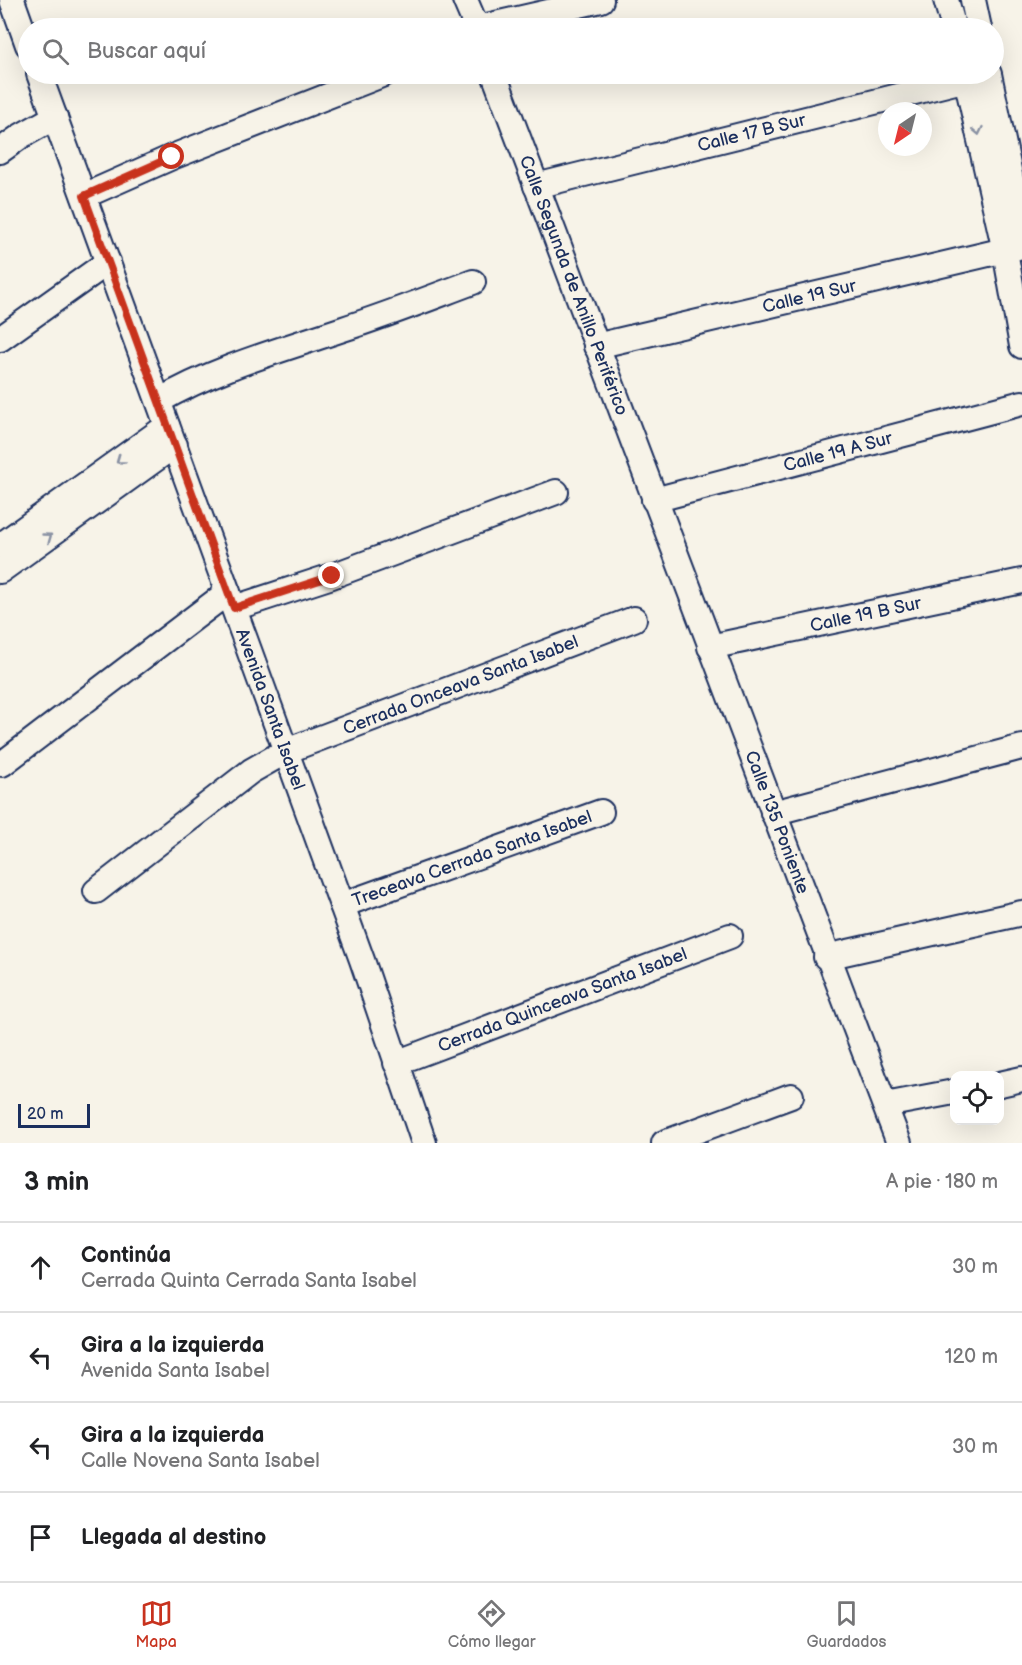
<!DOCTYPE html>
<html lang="es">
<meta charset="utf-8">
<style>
body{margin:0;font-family:"Balsamiq Sans",sans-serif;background:#f6f6f6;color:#202124}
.controls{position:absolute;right:18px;bottom:18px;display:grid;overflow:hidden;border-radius:12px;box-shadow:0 6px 24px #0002}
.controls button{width:54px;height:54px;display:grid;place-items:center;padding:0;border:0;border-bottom:2px solid #e0e0e0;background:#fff;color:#202124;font:30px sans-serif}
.compass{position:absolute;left:878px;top:102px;width:54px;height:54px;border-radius:50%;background:#fff;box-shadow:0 6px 24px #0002;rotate:215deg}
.scale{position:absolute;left:18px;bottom:15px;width:72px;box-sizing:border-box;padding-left:6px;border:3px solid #1b2f5e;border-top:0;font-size:16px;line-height:21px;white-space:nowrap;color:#1b2f5e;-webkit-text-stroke:4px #f7f3e8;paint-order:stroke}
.stop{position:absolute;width:18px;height:18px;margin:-14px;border:4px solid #c8321e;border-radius:50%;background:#fff}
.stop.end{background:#c8321e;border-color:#fff;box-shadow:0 2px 6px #0008}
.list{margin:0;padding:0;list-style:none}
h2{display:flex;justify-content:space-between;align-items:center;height:78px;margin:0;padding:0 24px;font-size:26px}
h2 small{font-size:20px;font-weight:400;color:#757577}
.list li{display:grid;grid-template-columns:39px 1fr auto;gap:18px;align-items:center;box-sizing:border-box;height:90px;padding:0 24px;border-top:2px solid #e0e0e0}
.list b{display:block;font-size:22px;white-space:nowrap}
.list p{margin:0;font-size:20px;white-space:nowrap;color:#757577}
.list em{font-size:20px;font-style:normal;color:#757577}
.icon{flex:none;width:33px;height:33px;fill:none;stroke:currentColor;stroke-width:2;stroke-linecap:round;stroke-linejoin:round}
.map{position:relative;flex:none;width:1022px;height:1143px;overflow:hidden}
.search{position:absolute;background:#fff;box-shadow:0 6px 24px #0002;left:18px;right:18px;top:18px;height:66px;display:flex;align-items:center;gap:15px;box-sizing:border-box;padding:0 21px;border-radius:33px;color:#757577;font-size:22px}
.sheet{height:438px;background:#fff}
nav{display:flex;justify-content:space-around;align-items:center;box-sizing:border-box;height:84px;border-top:2px solid #e0e0e0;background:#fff;font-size:16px;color:#757577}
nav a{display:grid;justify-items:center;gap:3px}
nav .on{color:#c8321e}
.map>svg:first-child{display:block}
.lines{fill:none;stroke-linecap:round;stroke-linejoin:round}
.street-casing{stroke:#1b2f5e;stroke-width:28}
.street{stroke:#f7f3e8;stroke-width:24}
.oneway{stroke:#8991a3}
.route{stroke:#c8321e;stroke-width:8}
.labels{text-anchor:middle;stroke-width:5;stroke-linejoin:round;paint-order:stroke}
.street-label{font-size:18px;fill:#1b2f5e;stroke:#f7f3e8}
</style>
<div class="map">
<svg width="1022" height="1143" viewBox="0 0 1022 1143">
<rect width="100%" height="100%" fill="#f7f3e8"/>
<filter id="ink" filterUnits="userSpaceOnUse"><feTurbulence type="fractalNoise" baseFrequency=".0167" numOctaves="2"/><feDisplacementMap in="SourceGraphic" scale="12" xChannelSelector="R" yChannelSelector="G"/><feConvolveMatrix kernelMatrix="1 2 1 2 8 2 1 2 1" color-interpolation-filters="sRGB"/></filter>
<g filter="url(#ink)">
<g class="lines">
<defs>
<g id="street">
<polyline points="12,0 28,45"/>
<polyline points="465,0 477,28"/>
<polyline points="946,0 954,28"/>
<polyline points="973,0 979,28"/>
<polyline points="478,28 601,0"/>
<path id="s1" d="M 39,74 L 362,960 L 424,1143"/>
<path id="s2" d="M 494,74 L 899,1143"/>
<polyline points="965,74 1005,251 1022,346"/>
<polyline points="989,74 1022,232"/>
<polyline points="0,151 21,136 55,117"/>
<path id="s3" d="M 536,186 L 967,79"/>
<polyline points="84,196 172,157 384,74"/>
<polyline points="0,339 108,262"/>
<path id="s4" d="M 596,346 L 1022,246"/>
<path d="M 159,401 C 215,368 281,350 343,329 C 387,315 430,298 473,282"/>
<path id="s5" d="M 654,500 L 1022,403"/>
<polyline points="0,546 167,426"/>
<polyline points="0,571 175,445"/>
<polyline points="234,608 332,576 556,492"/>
<path id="s6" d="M 710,647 L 1022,581"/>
<polyline points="2,764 228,592"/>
<polyline points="773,813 1022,747"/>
<path id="s7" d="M 96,891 L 251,771 L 286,751 L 634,619"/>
<path id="s8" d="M 342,905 L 601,812"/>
<polyline points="826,957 1022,913"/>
<path id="s9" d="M 396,1063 L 730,936"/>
<polyline points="1000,1084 1022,1079"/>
<polyline points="885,1105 954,1092"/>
<polyline points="664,1143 791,1096"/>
</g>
</defs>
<use href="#street" class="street-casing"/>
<use href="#street" class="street"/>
</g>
<defs><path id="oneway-chevron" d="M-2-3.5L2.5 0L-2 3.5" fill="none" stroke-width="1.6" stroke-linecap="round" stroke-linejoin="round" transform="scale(1.5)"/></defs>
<g class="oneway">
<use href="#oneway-chevron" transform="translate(978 131) rotate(78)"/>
<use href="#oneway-chevron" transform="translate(120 460) rotate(144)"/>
<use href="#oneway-chevron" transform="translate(48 537) rotate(-36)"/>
</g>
</g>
<g class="lines" filter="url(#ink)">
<polyline class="route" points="172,157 84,196 234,608 332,576"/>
</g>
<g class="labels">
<g class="street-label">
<text dy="6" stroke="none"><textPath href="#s3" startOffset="222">Calle 17 B Sur</textPath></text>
<text dy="6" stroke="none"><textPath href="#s2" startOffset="226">Calle Segunda de Anillo Periférico</textPath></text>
<text dy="6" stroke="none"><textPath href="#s4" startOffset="219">Calle 19 Sur</textPath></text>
<text dy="6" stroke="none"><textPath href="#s5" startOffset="190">Calle 19 A Sur</textPath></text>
<text dy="6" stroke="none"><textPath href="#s6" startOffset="159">Calle 19 B Sur</textPath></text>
<text dy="6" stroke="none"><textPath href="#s7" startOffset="423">Cerrada Onceava Santa Isabel</textPath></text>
<text dy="6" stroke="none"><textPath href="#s1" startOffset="676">Avenida Santa Isabel</textPath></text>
<text dy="6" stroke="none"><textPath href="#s2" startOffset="800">Calle 135 Poniente</textPath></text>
<text dy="6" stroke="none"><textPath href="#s8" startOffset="138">Treceava Cerrada Santa Isabel</textPath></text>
<text dy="6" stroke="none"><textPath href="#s9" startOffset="178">Cerrada Quinceava Santa Isabel</textPath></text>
</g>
</g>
</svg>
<div class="controls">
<button><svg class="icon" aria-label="locate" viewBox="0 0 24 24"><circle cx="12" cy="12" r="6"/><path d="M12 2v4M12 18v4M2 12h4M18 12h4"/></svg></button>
</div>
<svg class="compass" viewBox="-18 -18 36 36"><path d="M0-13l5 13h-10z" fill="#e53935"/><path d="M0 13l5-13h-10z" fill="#757577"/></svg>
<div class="scale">20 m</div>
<div class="stop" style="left:172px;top:157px"></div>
<div class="stop end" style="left:332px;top:576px"></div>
<div class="search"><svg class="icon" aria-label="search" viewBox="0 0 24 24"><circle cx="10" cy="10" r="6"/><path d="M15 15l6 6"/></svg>Buscar aquí</div>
</div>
<section class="sheet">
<h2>3 min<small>A pie · 180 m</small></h2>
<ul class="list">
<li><svg class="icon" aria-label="ahead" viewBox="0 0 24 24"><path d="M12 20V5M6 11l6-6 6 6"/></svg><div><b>Continúa</b><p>Cerrada Quinta Cerrada Santa Isabel</p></div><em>30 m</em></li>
<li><svg class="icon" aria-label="left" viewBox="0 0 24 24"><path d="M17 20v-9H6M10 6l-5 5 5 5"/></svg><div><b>Gira a la izquierda</b><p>Avenida Santa Isabel</p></div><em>120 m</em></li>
<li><svg class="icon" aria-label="left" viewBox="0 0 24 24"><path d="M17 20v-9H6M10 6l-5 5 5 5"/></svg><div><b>Gira a la izquierda</b><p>Calle Novena Santa Isabel</p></div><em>30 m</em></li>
<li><svg class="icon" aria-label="arrive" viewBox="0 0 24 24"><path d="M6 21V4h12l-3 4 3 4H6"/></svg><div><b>Llegada al destino</b></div></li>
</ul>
</section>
<nav>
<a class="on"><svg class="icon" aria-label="map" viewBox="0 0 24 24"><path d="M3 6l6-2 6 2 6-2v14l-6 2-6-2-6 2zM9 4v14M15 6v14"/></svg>Mapa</a>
<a><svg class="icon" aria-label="directions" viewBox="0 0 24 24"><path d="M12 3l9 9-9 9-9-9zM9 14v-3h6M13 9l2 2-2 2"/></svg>Cómo llegar</a>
<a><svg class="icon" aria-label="saved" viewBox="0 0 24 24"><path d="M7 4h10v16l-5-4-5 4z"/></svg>Guardados</a>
</nav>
